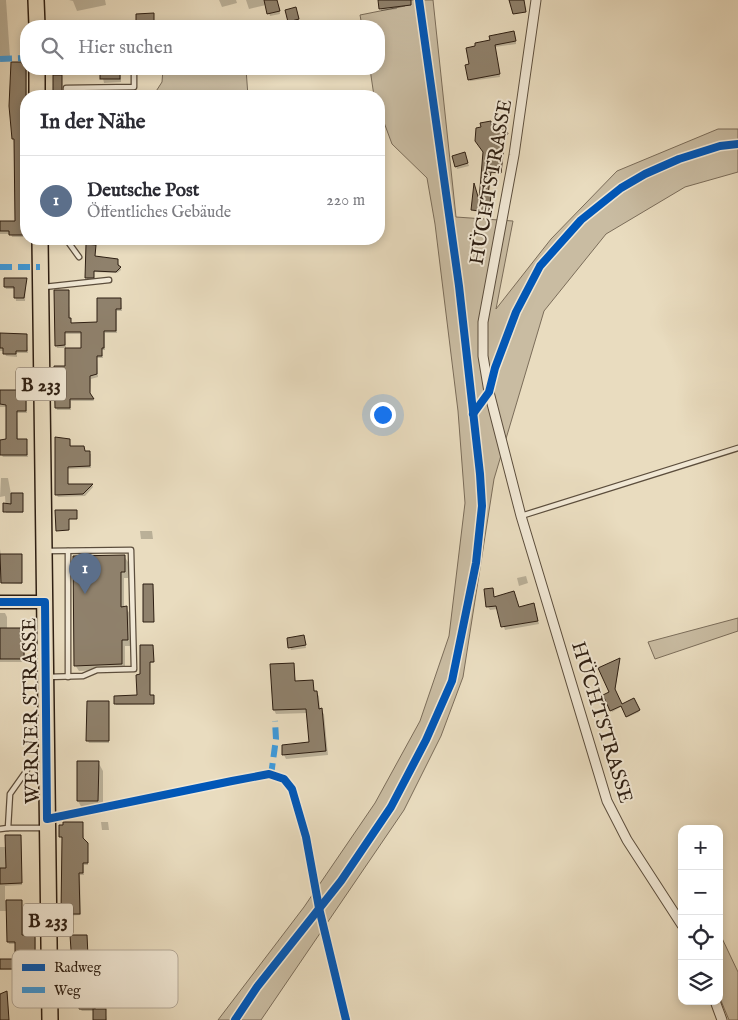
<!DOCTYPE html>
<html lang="de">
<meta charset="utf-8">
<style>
body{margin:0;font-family:"IM FELL English",serif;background:#f2f2f3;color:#2b2b33}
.controls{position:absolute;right:15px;bottom:15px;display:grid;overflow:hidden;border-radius:10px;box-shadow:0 2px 8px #0003}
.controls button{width:45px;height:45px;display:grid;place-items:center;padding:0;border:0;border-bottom:1px solid #e1e1e2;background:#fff;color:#2b2b33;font:25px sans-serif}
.you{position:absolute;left:382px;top:414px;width:18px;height:18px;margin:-12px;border:4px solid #fff;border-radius:50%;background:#1a73e8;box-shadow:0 0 0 8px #1a73e833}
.badge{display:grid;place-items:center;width:32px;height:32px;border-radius:50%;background:#2563eb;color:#fff;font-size:16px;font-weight:700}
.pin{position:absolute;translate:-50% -41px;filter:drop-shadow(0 1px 2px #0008)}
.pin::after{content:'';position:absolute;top:26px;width:18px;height:15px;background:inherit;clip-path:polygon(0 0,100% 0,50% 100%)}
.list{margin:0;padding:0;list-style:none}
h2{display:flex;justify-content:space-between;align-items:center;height:65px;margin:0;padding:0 20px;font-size:21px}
h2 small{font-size:16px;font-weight:400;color:#7c7c81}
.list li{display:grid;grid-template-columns:32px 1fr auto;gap:15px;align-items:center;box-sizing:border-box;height:90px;padding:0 20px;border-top:1px solid #e1e1e2}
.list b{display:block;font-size:19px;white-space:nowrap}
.list p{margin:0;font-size:16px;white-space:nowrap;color:#7c7c81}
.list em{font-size:16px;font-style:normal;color:#7c7c81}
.icon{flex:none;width:28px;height:28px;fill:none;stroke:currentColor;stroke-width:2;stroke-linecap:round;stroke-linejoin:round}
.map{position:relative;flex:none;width:738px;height:1020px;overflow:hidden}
.search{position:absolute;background:#fff;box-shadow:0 2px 8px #0003;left:20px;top:20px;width:365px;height:55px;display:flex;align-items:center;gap:12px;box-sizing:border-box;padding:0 18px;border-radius:20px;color:#7c7c81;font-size:19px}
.panel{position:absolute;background:#fff;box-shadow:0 2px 8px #0003;left:20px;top:90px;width:365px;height:155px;border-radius:20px}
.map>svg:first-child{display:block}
.green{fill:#c9bca2;stroke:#7b6d5a}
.shadow{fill:#0003}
.building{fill:#8f816c;stroke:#2d1e12}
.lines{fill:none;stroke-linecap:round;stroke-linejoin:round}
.lane-casing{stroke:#5c4e3d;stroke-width:7}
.street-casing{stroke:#5c4e3d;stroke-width:11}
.secondary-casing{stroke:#2d1e12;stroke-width:15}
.primary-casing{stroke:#2d1e12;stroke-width:18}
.lane{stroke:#f1e8d5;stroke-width:4.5}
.street{stroke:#f1e8d5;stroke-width:9}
.secondary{stroke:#f1e8d5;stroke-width:12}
.primary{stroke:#e9dcbf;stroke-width:15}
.quiet{stroke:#3d9bde;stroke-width:6;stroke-dasharray:12 6;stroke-linecap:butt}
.cycleway-casing{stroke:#f1e8d5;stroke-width:11}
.cycleway{stroke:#0057b8;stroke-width:8}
.labels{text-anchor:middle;stroke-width:4;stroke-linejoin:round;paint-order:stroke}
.shield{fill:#f1e8d5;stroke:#685b4c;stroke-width:1}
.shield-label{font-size:19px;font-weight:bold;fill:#2d1e12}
.street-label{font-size:20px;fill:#2d1e12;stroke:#f1e8d5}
.key{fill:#f1e8d5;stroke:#b6ab9a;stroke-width:1}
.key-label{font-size:14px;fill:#2d1e12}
</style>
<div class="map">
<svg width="738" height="1020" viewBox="0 0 738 1020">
<rect width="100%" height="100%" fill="#e9dcbf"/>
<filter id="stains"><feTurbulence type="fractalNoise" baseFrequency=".004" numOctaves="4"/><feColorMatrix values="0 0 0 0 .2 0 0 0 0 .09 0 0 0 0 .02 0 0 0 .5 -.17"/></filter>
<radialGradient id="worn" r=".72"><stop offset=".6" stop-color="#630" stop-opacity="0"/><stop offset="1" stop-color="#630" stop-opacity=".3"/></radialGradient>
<g class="green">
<polygon points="405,0 433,0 456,217 513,221 496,309 551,239 617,171 718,129 738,129 738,172 685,187 606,234 544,311 494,479 463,677 441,736 404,810 261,1020 218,1020 304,907 375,803 420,721 449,636 465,503 458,411 435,224 427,178 392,144 379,109 379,96 374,96 370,69 379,69 379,26 362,26 360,15 405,6"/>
<polygon points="163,69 246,69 248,96 153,96 162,82"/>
<polygon points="738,618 738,631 655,659 648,642"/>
<polygon points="720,934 738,972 738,1020 729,1020 719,996"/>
</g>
<g class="shadow">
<polygon points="0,0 6,0 10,57 0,57"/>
<polygon points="69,0 105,0 106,5 77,11 73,1"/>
<polygon points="219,0 236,0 237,3 222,7"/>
<polygon points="246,0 277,0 280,14 270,16 266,5 249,9"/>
<polygon points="379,0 396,0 397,9 381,11"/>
<polygon points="296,8 300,22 291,24 289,22"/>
<polygon points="108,20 118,22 120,26 100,26 100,22"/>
<polygon points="515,35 516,44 495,47 500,77 470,81 468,49"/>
<polygon points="23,66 27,69 26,237 12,237 11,234 0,234 0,222 16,222 14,142 11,106"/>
<polygon points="101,69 121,69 121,82 104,83"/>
<polygon points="505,129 507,136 505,139 501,174 491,173 488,196 491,198 489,213 473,211 480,205 492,131"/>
<polygon points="465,154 469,166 457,169 456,166"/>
<polygon points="88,246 95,246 95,257 117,260 121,270 117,273 94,272 94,279 87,279"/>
<polygon points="26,279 25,301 16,301 15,289 6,289 5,287"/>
<polygon points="68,291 70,320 72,324 98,323 121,299 122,311 117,311 117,333 105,333 105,350 102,350 103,358 97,358 98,377 91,379 90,396 94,401 71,401 71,410 57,410 56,407 66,367 82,349 82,334 65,334 66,348 57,348 56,345"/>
<polygon points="0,334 26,335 28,353 17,353 17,357 6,356 4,351 0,351"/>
<polygon points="0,391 26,391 27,394 27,413 17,413 18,440 26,440 28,457 3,457 1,454 7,441 7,407 0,407"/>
<polygon points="70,440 71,448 84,448 85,452 91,454 91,468 68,469 68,486 92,485 93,487 85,496 58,497 56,494"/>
<polygon points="1,478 8,478 11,494 22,494 23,513 6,513 5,496 0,497"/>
<polygon points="140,531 152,531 153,539 141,539"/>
<polygon points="0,549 1,556 21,556 22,584 0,583"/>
<polygon points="124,556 128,562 128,578 124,578 124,608 126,608 130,614 130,646 125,646 125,669 79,671 75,665"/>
<polygon points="526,576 528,583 519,586 517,578"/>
<polygon points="486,590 492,590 495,598 519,609 535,608 539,624 505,630 498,609 490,610 488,607"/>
<polygon points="0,613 5,613 7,617 7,629 23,629 25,632 25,662 0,662"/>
<polygon points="303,636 306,648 291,650 288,639"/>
<polygon points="153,646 153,663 150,663 150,696 154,696 154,704 116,705 115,697 138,696 142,676"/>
<polygon points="620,659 615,691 622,705 634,699 639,712 628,717 622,706 612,712 604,696 610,693"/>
<polygon points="293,664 296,682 312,681 315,692 319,696 320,710 324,714 328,755 286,759 284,755 311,743 308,713 276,714 274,710"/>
<polygon points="108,702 109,743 89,743 88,741"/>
<polygon points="98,762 103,771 103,810 83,810 78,801"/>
<polygon points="101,822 108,822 109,830 102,830"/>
<polygon points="82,823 84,840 88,846 88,865 84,865 84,875 80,875 81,915 64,916 63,839 60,836"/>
<polygon points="20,836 22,885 5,886 5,901 21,901 22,903 23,936 35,936 36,939 36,975 20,975 18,970 0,970 0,960 17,960 17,944 9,944 8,941 7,911 0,911 0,847 7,847"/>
<polygon points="87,936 88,957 93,960 90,975 72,975 71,972"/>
<polygon points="94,991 96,1010 105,1010 107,1020 94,1020 94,1011 82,1011 80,1009"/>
<polygon points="7,993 9,1020 0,1020 0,995"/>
</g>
<g class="building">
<polygon points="264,0 277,0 280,11 267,14"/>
<polygon points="378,0 411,0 411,5 379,9"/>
<polygon points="509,0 524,0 526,12 513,14"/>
<polygon points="296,7 299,19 288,22 285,10"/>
<polygon points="154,13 154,26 136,26 136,14"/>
<polygon points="514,31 516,41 495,45 500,74 468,80 465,65 469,64 466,48 475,46 475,43 490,40 489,36"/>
<polygon points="11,62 22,62 22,64 26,65 26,235 9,235 9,231 0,231 0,221 15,221 14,139 12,139 9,106"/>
<rect x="100" y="69" width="20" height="10"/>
<rect x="53" y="75" width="9" height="21"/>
<polygon points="491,121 492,129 505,128 508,134 505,137 501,173 491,172 488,195 491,195 489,212 471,210 474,183 479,200 483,152 475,141 476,128 481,127 480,123"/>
<polygon points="465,152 468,163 455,167 452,156"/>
<polygon points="86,244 96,245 95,256 118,259 118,265 121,267 116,272 94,271 94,278 85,278"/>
<polygon points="4,278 27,278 24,298 14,298 14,287 4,287"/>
<polygon points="54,290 69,290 69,318 71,318 71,323 97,322 97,298 121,298 121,309 116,309 116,331 104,331 104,348 102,348 102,356 97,356 97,374 90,376 90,393 94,399 70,399 70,408 55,408 54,366 65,366 65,348 81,348 81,332 65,332 65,345 55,346"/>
<polygon points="0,333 27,334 27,351 16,351 16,354 3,354 3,348 0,348"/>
<polygon points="0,390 26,390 26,411 17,411 17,439 27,439 27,455 0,455 0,440 6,439 6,405 0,404"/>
<polygon points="55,437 70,439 70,446 84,446 85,451 90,451 90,466 68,467 68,484 93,484 83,494 55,495"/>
<polygon points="11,493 23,493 23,512 3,512 3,503 11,504"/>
<polygon points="55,510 77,510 77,519 69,519 69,530 56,531"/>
<polygon points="0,554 22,554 22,583 1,583"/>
<polygon points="125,555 125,572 121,572 121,607 127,606 128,640 122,640 122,664 74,666 73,556"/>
<polygon points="143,584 153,584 154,622 143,622"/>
<polygon points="493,588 494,597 514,591 519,607 534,603 538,621 501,627 496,606 486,607 484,589"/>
<rect x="0" y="628" width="24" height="31"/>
<polygon points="304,635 306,645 288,648 287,638"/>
<polygon points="140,645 153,645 154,662 150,662 150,695 154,695 154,704 114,704 114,696 137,695 136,675 140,674"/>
<polygon points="620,658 615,689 622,704 634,698 640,710 626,717 621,706 610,711 603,695 609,692 598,668"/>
<polygon points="294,663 295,681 313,680 314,691 317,691 319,709 322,708 326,751 282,755 282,745 309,742 306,709 273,710 270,664"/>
<polygon points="87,701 109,701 109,741 86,741"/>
<polygon points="77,761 99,761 98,801 77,801"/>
<polygon points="63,822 83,822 83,838 88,843 88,863 83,863 83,873 79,873 80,914 61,914 62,837 59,837 59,825 63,825"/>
<polygon points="5,835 21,835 22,883 0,884 0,868 6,868"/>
<polygon points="6,900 22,900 22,935 35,935 35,974 17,973 17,969 0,969 0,959 15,959 15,942 7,942"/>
<polygon points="70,935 87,935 88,956 92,956 89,972 69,973 69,965 72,965"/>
<polygon points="95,990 95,1009 79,1009 80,991"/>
<polygon points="7,991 9,1020 0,1020 0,994"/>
<rect x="93" y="1009" width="13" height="11"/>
</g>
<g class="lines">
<defs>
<g id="lane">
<polyline points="66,96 66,88 134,87 134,69"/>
<polyline points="66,239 79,257"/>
<polyline points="44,287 109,280"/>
<polyline points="521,516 738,448"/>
<polyline points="46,551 131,550 134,669 97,670 83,676 47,677"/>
<polyline points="68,551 68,677"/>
<polyline points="27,770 10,794 8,828 46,828"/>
<polyline points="0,829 8,828"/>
</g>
<g id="street">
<polyline points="536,0 514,155 483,322 483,356 489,392 521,516 607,801 627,840 682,925"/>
<polyline points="715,1001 722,1020"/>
</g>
<polyline id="secondary" points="0,602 45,602"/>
<g id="primary">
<polyline points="36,0 37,26"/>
<polyline points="37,69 37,96"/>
<polyline points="40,239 50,1020"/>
</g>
</defs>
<use href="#lane" class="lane-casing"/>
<use href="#street" class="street-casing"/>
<use href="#secondary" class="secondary-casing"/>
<use href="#primary" class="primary-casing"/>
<use href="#lane" class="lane"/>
<use href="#street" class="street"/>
<use href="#secondary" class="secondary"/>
<use href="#primary" class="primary"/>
<g class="quiet">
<polyline points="0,59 26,58"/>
<polyline points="0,267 40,267"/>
<polyline points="271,775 276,739 275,721"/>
</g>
<defs>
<g id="cycleway">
<polyline points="473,414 489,392 495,368 516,312 540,266 581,220 621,188 645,174 679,159 720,146 738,144"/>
<polyline points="0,602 45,602 47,819 232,781 269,774 284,779 292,789 306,837 319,908 346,1020"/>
<polyline points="235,1020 257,987 341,881 391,807 426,740 452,681 476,563 482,506 480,474 459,286 419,0"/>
</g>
</defs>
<use href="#cycleway" class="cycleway-casing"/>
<use href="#cycleway" class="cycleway"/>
</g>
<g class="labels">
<g class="shield">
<rect x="16" y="367.5" width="50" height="33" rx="4"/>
<rect x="23" y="903.5" width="50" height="33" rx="4"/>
</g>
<g class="shield-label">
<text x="41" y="391">B 233</text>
<text x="48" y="927">B 233</text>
</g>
<g class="street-label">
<text transform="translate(490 182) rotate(-80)" y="7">HÜCHTSTRASSE</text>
<text transform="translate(30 711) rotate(-91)" y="7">WERNER STRASSE</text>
<text transform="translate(603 722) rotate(73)" y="7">HÜCHTSTRASSE</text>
</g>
</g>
<rect x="12" y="950" width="166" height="58" rx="8" class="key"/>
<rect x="22" y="964" width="23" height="7" fill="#0057b8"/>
<rect x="22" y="987" width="23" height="6" fill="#3d9bde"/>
<g class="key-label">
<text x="54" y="972">Radweg</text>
<text x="54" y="995">Weg</text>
</g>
<rect width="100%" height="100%" filter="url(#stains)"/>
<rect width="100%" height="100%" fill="url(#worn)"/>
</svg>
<div class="controls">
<button>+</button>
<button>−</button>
<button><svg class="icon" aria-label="locate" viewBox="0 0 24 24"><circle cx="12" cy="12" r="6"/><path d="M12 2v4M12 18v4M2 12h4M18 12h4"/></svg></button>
<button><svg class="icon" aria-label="layers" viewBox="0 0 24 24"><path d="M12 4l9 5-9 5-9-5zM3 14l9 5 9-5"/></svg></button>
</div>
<div class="you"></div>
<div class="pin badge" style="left:85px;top:594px;background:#5c6f8a">1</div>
<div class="search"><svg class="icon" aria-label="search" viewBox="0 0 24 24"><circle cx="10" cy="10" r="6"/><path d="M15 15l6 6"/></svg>Hier suchen</div>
<section class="panel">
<h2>In der Nähe<small></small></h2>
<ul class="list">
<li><span class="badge" style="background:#5c6f8a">1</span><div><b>Deutsche Post</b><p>Öffentliches Gebäude</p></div><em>220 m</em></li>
</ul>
</section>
</div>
